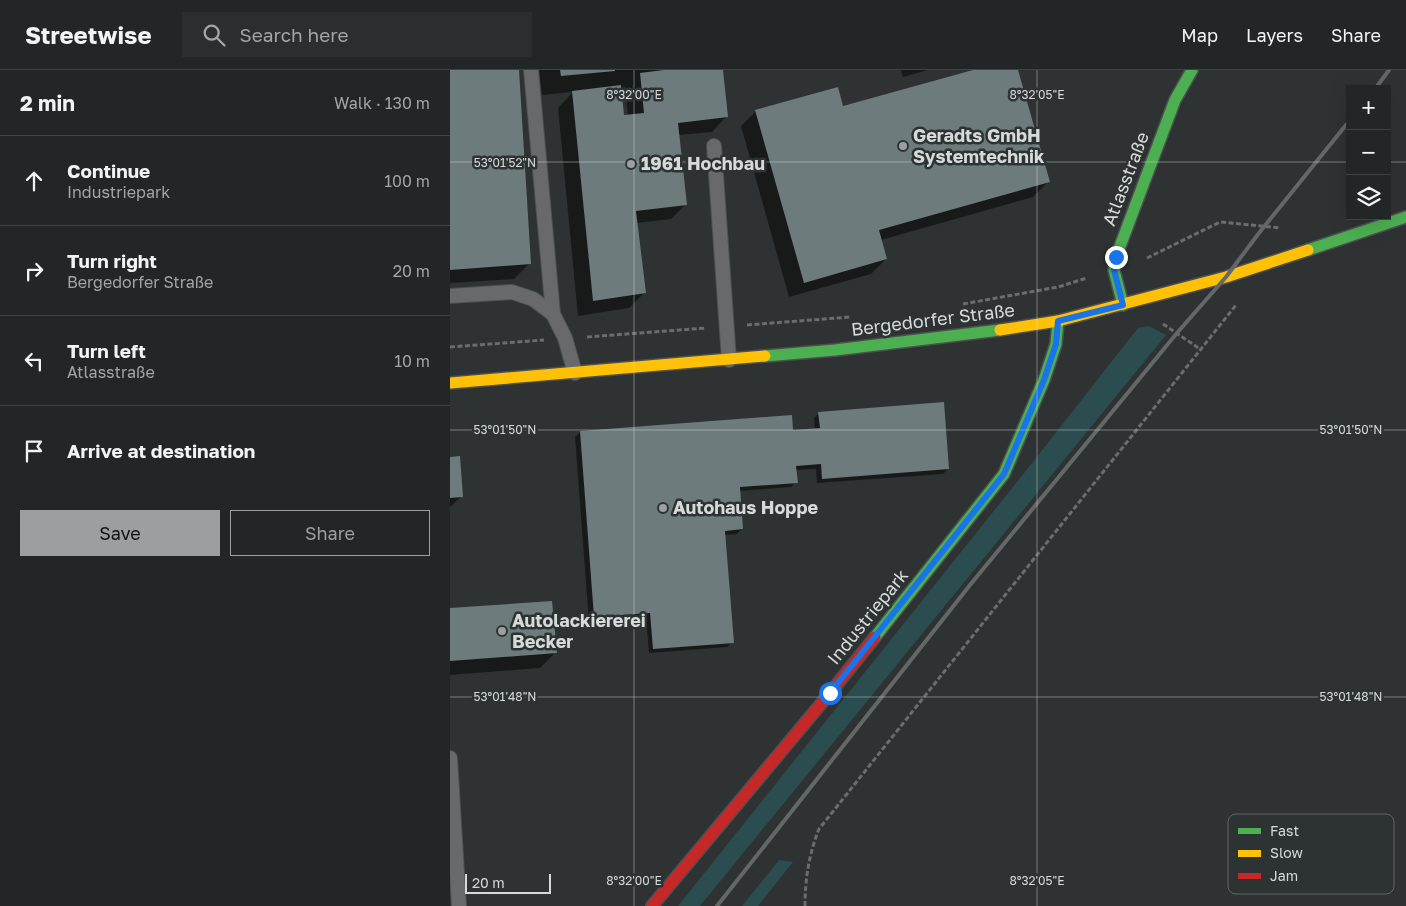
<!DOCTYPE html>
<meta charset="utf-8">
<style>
body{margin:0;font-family:"Golos Text",sans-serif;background:#2a2e2e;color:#f1f3f6}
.controls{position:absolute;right:15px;top:15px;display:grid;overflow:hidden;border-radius:0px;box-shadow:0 5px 20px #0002}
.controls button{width:45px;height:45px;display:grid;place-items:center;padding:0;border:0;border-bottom:1px solid #3f4343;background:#222626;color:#f1f3f6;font:25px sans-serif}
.scale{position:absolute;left:15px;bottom:12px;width:86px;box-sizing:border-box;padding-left:5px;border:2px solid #d7dadb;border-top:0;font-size:14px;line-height:18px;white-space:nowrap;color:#d7dadb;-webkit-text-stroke:4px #2d3333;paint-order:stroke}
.stop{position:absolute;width:15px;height:15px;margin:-11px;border:4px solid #1a73e8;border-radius:50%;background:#fff}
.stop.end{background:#1a73e8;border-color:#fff;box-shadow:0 1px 5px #0008}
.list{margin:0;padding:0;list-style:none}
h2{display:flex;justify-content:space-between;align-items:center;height:65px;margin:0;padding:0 20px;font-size:21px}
h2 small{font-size:16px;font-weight:400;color:#a2a5a7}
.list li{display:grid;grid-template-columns:32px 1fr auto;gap:15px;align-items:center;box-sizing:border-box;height:90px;padding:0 20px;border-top:1px solid #3f4343}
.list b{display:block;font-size:19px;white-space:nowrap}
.list p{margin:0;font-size:16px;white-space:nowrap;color:#a2a5a7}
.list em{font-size:16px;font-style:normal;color:#a2a5a7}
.actions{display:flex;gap:10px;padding:15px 20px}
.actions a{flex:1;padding:11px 0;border:1px solid #9c9fa0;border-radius:0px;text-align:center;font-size:18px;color:#9c9fa0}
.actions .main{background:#9c9fa0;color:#111}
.icon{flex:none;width:28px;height:28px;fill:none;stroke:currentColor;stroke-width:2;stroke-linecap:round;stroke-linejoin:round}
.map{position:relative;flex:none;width:956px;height:836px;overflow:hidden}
header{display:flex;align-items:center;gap:30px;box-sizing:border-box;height:70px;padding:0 25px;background:#222626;border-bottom:1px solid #3f4343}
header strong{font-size:24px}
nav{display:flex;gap:28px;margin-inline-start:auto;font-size:18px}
.search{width:350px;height:45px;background:#2a2e2e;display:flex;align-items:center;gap:12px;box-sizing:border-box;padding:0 18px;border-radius:0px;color:#a2a5a7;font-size:19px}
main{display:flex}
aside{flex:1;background:#222626}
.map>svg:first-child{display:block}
.green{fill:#2b4d50}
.shadow{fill:#0007;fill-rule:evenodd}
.building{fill:#6d7b7c}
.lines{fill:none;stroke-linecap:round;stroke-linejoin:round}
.lane-casing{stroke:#4d5050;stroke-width:16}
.fast-casing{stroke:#4d5050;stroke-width:14}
.slow-casing{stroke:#4d5050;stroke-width:14}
.jam-casing{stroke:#4d5050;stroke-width:14}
.path{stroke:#6a6d6e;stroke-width:3;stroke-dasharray:5 2.5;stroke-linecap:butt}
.lane{stroke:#67696a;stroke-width:14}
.fast{stroke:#4caf50;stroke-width:11}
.slow{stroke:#ffc107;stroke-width:11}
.jam{stroke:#c62828;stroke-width:11}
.rail{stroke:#646767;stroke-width:4}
.route{stroke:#1a73e8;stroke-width:6}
.ticks{fill:none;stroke:#d7dadb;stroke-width:1;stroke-opacity:0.45}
.poi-dot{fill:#9c9fa0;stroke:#2d3333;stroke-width:2}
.labels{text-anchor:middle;stroke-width:5;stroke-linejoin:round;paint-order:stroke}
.poi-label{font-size:18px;font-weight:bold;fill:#d7dadb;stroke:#2d3333;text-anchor:start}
.street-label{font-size:18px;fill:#d7dadb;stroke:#2d3333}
.key{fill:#2d3333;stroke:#606565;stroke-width:1}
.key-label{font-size:14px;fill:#d7dadb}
.ticks-label{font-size:12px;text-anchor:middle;fill:#d7dadb;stroke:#2d3333;stroke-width:5;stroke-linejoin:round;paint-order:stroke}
</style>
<header>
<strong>Streetwise</strong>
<div class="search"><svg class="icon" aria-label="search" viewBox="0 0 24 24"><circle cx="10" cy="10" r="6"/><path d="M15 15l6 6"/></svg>Search here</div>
<nav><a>Map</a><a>Layers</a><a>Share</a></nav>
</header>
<main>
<aside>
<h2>2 min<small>Walk · 130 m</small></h2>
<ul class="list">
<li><svg class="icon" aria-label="ahead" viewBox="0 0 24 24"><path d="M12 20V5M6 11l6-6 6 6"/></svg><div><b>Continue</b><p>Industriepark</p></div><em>100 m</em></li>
<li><svg class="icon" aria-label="right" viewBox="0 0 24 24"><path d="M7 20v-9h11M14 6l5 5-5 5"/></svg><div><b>Turn right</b><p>Bergedorfer Straße</p></div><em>20 m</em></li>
<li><svg class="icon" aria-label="left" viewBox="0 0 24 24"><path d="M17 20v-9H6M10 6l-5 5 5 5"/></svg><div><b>Turn left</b><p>Atlasstraße</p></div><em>10 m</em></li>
<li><svg class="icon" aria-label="arrive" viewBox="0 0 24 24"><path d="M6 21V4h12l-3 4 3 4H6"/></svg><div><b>Arrive at destination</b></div></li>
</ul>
<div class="actions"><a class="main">Save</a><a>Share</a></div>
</aside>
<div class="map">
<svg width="956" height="836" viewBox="0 0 956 836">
<rect width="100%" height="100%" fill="#2e3232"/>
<g class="green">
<polygon points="699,256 716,265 250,836 228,836 571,407 688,258"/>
<polygon points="329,790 343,792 308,836 292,836"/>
</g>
<g class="shadow">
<polygon points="0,0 67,0 79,194 64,209 0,213"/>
<path d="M 89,0 L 272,0 L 277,46 L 262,62 L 228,65 L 236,134 L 221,149 L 187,153 L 194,223 L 179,238 L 128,246 L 108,38 L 123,22 L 92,25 ZM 175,17 L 178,46 L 173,46 L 170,18 Z"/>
<polygon points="451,0 478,0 453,7"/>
<polygon points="527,0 567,0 598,112 583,127 431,170 436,189 421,204 339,227 291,56 306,41 392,38"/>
<polygon points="369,343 498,399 493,404 367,413 366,399 345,400 346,412 341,417 289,421 292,459 287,464 274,465 282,572 277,577 199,583 196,547 139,552 125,367 130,362 342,362 365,360 364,348"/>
<polygon points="0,388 12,426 0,437"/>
<polygon points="0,539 105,583 90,598 0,605"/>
</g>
<g class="building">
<polygon points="0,0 69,0 81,194 0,200"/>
<polygon points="110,0 165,0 165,1 111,6"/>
<polygon points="214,0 273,0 278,47 228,53 237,135 186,141 196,223 143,231 122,21 171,15 174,45 194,43 190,3"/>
<polygon points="523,0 568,0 600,112 429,160 437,189 354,213 305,40 388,17 393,36"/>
<polygon points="494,332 499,399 372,409 371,394 346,396 348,413 290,417 293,459 275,461 284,573 203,579 200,543 144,547 130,361 342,345 343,360 370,358 368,342"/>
<polygon points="10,386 13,427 0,428 0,387"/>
<polygon points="102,531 107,583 0,591 0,538"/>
</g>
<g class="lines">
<defs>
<g id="lane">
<polyline points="81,0 103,244"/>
<polyline points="264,76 279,290"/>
<polyline points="0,226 62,222 83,229 103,244 115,268 125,303"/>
<polyline points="0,688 9,836"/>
</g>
<g id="fast">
<polyline points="858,180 956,147"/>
<polyline points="673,235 664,200 666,187 725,30 742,0"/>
<polyline points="315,286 385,280 550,260"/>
<polyline points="425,567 554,404 594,310 606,274 608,251"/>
</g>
<g id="slow">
<polyline points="550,260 608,251 776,207 858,180"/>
<polyline points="0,313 315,286"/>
</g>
<polyline id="jam" points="202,836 380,623 425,567"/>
</defs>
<use href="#lane" class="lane-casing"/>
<use href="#fast" class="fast-casing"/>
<use href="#slow" class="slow-casing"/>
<use href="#jam" class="jam-casing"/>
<g class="path">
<polyline points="697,188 770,152 830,158"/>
<polyline points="513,234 608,217 637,208"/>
<polyline points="713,254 750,279"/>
<polyline points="297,255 400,247"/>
<polyline points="137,267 256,258"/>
<polyline points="0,277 94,270"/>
<path d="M 355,836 C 355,809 359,784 369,759 L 786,235"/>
</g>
<use href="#lane" class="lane"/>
<use href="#fast" class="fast"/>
<use href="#slow" class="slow"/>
<use href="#jam" class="jam"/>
<g class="rail">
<polyline points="925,19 939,0"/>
<polyline points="267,836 520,515 727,263 776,207 809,163 900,50"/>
</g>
</g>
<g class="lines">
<polyline class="route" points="380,623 554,404 594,310 606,274 608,251 673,235 664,200 666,187"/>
</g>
<path class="ticks" d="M 184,0 L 184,836M 587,0 L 587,836M 0,92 L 900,92M 937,92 L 956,92M 0,360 L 956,360M 0,627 L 956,627"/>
<g class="poi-dot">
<circle cx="453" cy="76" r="5"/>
<circle cx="181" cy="94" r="5"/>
<circle cx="213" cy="438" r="5"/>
<circle cx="52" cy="561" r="5"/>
</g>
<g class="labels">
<g class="poi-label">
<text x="463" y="72">Geradts GmbH<tspan x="463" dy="21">Systemtechnik</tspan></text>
<text x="191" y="100">1961 Hochbau</text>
<text x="223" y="444">Autohaus Hoppe</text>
<text x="62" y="557">Autolackiererei<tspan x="62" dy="21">Becker</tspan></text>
</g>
<g class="street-label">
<text transform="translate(676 109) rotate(-69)" y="6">Atlasstraße</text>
<text transform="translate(483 250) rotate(-7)" y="6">Bergedorfer Straße</text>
<text transform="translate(418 547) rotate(-51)" y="6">Industriepark</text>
</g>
</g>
<rect x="778" y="744" width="166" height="80" rx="8" class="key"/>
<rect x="788" y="758" width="23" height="6" fill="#4caf50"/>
<rect x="788" y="780" width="23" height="7" fill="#ffc107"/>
<rect x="788" y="803" width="23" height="6" fill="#c62828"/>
<g class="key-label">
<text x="820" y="766">Fast</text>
<text x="820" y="788">Slow</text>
<text x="820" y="811">Jam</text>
</g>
<g class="ticks-label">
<text x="184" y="29">8°32'00"E</text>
<text x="587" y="29">8°32'05"E</text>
<text x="55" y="97">53°01'52"N</text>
<text x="55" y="364">53°01'50"N</text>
<text x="901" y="364">53°01'50"N</text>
<text x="55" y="631">53°01'48"N</text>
<text x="901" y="631">53°01'48"N</text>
<text x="184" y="815">8°32'00"E</text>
<text x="587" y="815">8°32'05"E</text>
</g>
</svg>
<div class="controls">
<button>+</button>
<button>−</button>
<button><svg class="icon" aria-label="layers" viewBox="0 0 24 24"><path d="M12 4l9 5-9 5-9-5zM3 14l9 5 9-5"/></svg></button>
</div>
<div class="scale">20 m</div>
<div class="stop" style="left:380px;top:623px"></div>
<div class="stop end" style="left:666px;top:187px"></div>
</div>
</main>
